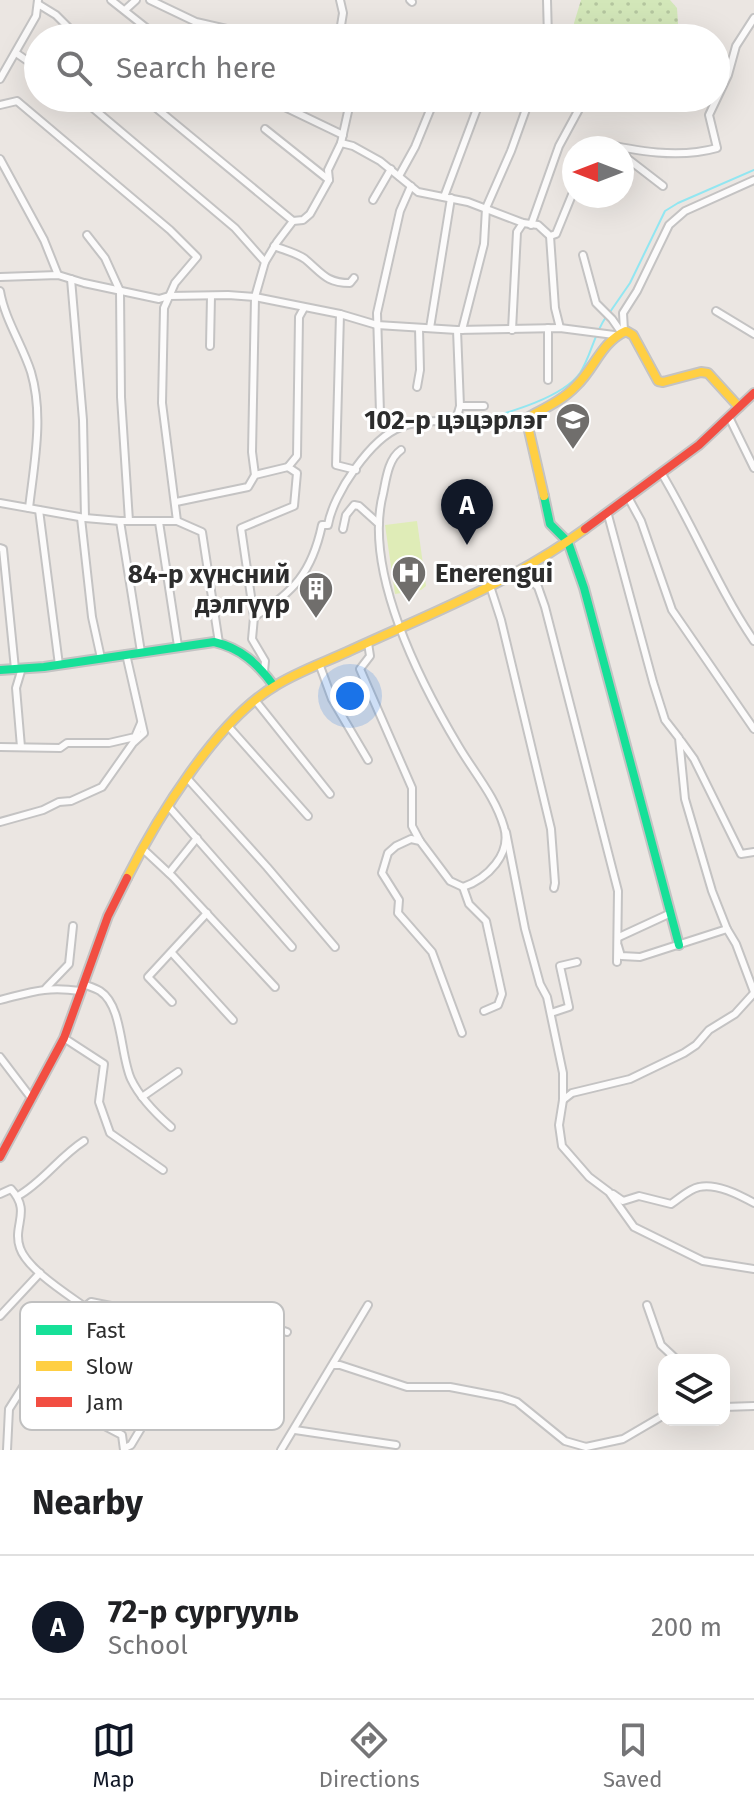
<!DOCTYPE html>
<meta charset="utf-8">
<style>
body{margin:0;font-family:"Fira Sans",sans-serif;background:#f6f6f6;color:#202124}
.controls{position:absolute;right:24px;bottom:24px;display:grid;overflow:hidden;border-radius:16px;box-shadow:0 8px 32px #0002}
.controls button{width:72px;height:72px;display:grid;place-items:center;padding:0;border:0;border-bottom:2px solid #e0e0e0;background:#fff;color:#202124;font:40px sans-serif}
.compass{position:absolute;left:562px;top:136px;width:72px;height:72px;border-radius:50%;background:#fff;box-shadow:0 8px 32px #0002;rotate:270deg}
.you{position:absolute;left:350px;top:696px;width:28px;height:28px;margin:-20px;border:6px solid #fff;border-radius:50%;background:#1a73e8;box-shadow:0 0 0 12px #1a73e833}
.badge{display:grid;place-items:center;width:52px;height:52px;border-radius:50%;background:#111827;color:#fff;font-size:26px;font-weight:700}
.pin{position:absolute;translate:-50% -66px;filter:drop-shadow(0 2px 4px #0008)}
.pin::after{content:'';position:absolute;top:42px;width:28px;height:24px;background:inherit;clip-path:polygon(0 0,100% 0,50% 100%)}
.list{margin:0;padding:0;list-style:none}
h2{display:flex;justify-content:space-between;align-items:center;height:104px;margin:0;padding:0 32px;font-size:34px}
h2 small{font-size:26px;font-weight:400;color:#757577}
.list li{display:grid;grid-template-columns:52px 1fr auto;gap:24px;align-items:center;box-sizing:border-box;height:144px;padding:0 32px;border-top:2px solid #e0e0e0}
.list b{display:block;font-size:30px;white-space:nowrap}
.list p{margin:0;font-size:26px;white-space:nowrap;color:#757577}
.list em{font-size:26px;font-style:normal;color:#757577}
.icon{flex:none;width:44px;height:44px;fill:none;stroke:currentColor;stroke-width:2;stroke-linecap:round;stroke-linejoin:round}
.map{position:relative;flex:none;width:754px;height:1450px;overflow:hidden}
.search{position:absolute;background:#fff;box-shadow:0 8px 32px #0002;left:24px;right:24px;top:24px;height:88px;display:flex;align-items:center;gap:20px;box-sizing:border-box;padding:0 28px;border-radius:44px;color:#757577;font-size:30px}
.sheet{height:248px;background:#fff}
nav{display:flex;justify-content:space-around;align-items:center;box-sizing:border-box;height:112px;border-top:2px solid #e0e0e0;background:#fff;font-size:22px;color:#757577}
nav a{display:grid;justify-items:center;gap:4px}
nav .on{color:#111827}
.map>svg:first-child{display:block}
.park{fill:url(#park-dots)}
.pitch{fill:#dfecb7}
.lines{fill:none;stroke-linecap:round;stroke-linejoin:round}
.stream{stroke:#92e6f1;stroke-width:2}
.street-casing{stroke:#c4c3c3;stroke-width:10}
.fast-casing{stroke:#c4c3c3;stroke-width:12}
.slow-casing{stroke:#c4c3c3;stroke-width:12}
.jam-casing{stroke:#c4c3c3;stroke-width:12}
.street{stroke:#fcfbfb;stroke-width:6}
.fast{stroke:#16e098;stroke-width:8}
.slow{stroke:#ffcf43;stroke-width:8}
.jam{stroke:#f24e42;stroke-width:8}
.labels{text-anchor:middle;stroke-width:6;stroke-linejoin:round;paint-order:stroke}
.poi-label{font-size:26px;font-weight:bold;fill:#2d2d2d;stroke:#fff;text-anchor:end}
.key{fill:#fff;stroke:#c0c0c0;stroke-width:2}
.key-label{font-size:22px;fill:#2d2d2d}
</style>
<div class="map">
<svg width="754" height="1450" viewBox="0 0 754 1450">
<defs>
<pattern id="park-dots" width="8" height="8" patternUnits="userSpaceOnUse" patternTransform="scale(2)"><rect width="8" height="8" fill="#d3e7b9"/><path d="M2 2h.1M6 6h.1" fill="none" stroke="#b5c69f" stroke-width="1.8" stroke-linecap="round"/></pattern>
</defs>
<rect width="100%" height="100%" fill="#ebe6e2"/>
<polygon class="park" points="581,0 670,0 677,8 679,38 576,38 574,23"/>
<polygon class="pitch" points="417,521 426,586 421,590 395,594 385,525"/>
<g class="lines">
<g class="stream">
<polyline points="610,312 630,283 665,211 678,203 754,170"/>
<path d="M 468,424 C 499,415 561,400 580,373 C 591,356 594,334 606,317"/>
</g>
<defs>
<g id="street">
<polyline points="111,0 159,38"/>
<polyline points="150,0 196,22 267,38"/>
<polyline points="410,0 412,2"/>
<polyline points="547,0 548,38"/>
<polyline points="38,4 56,15 79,38"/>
<polyline points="125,10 136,0"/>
<polyline points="339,38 343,13 340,0"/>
<polyline points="493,38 494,30"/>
<polyline points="16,53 32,64 38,62"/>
<polyline points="0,79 36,16 38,0"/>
<polyline points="81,98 235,228 265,262 255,297 252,452 255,475"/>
<polyline points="144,98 293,221"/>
<polyline points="266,98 343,135"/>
<polyline points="0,105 17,101 170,230 197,257 175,283 164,308 162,403 177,521 202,532 219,643"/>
<polyline points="265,129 329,180"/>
<polyline points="341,143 353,146 380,161 418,192 468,202 523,223 538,225 550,236 556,234 574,190"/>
<path d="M 589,148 L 592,143 L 597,142 C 636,151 678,159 717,148 L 709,115 L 728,75 L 736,46 L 754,18"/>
<polyline points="622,150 628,159 663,186"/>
<polyline points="0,159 44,240 58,275"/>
<polyline points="399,176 415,147 435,98"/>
<polyline points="444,197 481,98"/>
<polyline points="373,200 391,169"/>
<polyline points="531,225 559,146 585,98"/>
<polyline points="87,235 105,258 120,291 121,397 129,521"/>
<polyline points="550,236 555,308 560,328"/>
<path d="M 274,246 C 284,250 297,253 305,259 C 322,273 326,283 350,283 L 354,278"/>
<polyline points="583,255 596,303 612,319 621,332"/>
<polyline points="265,262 277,242 293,221 303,220 310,214 329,180 328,170 341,143 351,98"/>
<polyline points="0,277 58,275 84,283 159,299 169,296 228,295 255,297 340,314 377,325 457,330 560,328 614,335"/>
<polyline points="71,279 83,420 85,518"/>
<path d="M 0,291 C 5,320 22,344 31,372 C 44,416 34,464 29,508"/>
<polyline points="716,311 754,334"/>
<polyline points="340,314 336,465 356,470"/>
<polyline points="430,328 451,198"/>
<polyline points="462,330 484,244 486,208 511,151 530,98"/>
<polyline points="512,330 517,232 523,223"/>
<polyline points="624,331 623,313 637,291 669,225 685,211 754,180"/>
<polyline points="210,346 211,296"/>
<polyline points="548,380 548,328"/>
<polyline points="417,387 420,370 419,328"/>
<polyline points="460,406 484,406"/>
<polyline points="380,413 377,313 400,211 411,186"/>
<polyline points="729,417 754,468"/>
<path d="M 401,450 C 388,459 386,480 383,494 C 363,571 420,682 459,747 C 475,774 495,796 504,827 C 512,854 487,879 463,887 L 450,881 L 420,841 L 411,839 L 396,846 L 388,853 L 382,873 L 399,900 L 398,913 L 432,952 L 462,1033"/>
<path d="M 662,474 C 695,529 718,588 754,641"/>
<polyline points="629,499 641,521 672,610 754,729"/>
<polyline points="176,502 248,487 255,475 288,467 297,456 299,317 304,308"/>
<polyline points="0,503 85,518 120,521 177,521"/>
<polyline points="39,510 59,665"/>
<polyline points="608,515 653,682 665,720 679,738 685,799 712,891 727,929 640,957 621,956 618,946"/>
<polyline points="81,518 92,617 101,658"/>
<polyline points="120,521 141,652"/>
<polyline points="159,522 178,646"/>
<polyline points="343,529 346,515 354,505 359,506 379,524"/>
<polyline points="0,548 3,549 15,669"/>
<polyline points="520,570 538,587 545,607 618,891 617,962"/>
<polyline points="490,586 501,620 551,829 555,883 554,888"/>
<path d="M 254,617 C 294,592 312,572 322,525 L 328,525 C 333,494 371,438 401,427 C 418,420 438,422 456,420 L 460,406 L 457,330"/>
<polyline points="368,643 370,656 360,669 412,788 412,826 420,841"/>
<polyline points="320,666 332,699 368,760"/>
<polyline points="264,672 265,661 252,639 254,617 241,528 294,506 297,473 288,467"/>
<polyline points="255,700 330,794"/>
<polyline points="228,726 308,816"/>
<polyline points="681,741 694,759 741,854 754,852"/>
<polyline points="0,747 60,748 67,743 109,743 135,737 141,723"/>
<polyline points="21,747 16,688 22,668"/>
<polyline points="187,778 267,867 335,947"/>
<polyline points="169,807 292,947"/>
<polyline points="0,822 43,810 59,802 71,801 102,787 133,743 144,733 126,654"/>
<polyline points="506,832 525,929 540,984 547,997 563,1073 563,1100 559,1125 562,1146 589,1177 609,1192 634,1227 703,1261 754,1269"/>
<polyline points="143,849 173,877 275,987"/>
<polyline points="169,873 197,838"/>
<polyline points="463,887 469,904 486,921 502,994 498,1005 484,1011"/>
<polyline points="727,929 736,944 754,992"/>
<polyline points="619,937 671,913"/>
<polyline points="172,953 233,1020"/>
<path d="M 83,984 C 88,986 95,988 100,991 C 123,1006 120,1055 131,1079 C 140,1098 155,1113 171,1127"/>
<polyline points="46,988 69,964 73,926"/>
<path d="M 0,1000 C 32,992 46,986 80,991"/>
<polyline points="172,1002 148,977 207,913"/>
<polyline points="551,1013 569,1007 560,966 577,962"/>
<polyline points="64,1038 104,1064 99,1102 110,1133 163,1170"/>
<polyline points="0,1057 32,1099"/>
<polyline points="142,1097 178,1072"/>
<polyline points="563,1100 572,1093 630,1079 684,1053 696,1045 709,1030 735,1014 754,993"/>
<path d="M 0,1194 L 11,1189 C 32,1212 12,1225 20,1248 C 27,1269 67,1294 85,1307"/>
<path d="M 613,1194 L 623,1201 L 639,1196 L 671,1204 C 680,1198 689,1189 699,1187 C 716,1183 740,1195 754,1203"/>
<path d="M 18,1196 C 43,1182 59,1157 84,1141"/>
<polyline points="647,1305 661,1345 677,1360"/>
<polyline points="0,1316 40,1273"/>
<polyline points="333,1365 340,1365 407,1387 450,1387 502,1397 517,1402 565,1441 586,1447 623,1439 664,1415"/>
<polyline points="27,1380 36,1390 122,1435 124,1450"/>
<polyline points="57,1402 79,1368"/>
<polyline points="724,1407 754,1406"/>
<polyline points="295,1430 396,1445"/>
<polyline points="125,1448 131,1445 140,1430 164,1379 200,1347 216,1314 252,1320 287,1332"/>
<polyline points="7,1450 9,1409 40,1360 46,1357 76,1314 91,1302 121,1308 124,1313 123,1329 119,1337"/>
<polyline points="281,1450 368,1305"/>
</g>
<g id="fast">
<polyline points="544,496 550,524 568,542 584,588 679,945"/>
<path d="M 0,670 L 44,667 L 214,642 C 241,648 258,664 274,686"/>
</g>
<g id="slow">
<path d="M 544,496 L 527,422 L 529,417 C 545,408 563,400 576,386 C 595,368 601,342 626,331 L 633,335 L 658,381 L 663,382 L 701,372 L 708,373 L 739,407"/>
<path d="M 127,878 C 157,818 217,720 275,686 C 297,672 323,663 347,652 C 427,615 513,582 585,529"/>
</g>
<g id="jam">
<polyline points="585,529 699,445 754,393"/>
<polyline points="0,1157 64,1038 108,916 127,878"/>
</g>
</defs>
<use href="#street" class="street-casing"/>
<use href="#fast" class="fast-casing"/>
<use href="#slow" class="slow-casing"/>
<use href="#jam" class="jam-casing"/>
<use href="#street" class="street"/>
<use href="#fast" class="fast"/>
<use href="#slow" class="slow"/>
<use href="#jam" class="jam"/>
</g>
<defs>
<symbol id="school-pin" viewBox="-11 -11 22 30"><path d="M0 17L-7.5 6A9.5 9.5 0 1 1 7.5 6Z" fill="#706e6c" stroke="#fff"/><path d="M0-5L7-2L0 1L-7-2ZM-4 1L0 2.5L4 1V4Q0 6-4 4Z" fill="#fff"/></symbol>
<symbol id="hospital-pin" viewBox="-11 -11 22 30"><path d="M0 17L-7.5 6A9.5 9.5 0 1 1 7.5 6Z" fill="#706e6c" stroke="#fff"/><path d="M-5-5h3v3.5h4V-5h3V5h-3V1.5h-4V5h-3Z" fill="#fff"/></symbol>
<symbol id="building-pin" viewBox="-11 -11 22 30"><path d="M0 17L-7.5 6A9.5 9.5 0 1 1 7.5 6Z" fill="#706e6c" stroke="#fff"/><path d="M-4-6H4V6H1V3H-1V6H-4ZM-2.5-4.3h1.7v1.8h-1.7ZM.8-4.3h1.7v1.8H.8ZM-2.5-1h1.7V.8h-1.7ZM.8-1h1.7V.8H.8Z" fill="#fff"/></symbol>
</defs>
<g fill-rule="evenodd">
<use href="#school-pin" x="553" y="400" width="40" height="54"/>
<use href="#hospital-pin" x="389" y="553" width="40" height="54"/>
<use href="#building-pin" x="296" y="569" width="40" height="54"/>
</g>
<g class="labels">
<g class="poi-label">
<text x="547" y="429">102-р цэцэрлэг</text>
<text x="435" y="582" text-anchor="start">Enerengui</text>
<text x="290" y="583">84-р хүнсний<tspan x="290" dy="30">дэлгүүр</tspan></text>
</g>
</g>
<rect x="20" y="1302" width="264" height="128" rx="12" class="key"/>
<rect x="36" y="1325" width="36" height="10" fill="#16e098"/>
<rect x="36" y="1361" width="36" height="10" fill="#ffcf43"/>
<rect x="36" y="1397" width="36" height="10" fill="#f24e42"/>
<g class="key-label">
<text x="86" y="1338">Fast</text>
<text x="86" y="1374">Slow</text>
<text x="86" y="1410">Jam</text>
</g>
</svg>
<div class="controls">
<button><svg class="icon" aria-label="layers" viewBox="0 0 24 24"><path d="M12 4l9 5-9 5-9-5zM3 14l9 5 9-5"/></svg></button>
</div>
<svg class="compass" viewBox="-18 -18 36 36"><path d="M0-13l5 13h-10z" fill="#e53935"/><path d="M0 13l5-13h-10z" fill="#757577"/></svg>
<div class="you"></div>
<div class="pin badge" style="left:467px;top:545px">A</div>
<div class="search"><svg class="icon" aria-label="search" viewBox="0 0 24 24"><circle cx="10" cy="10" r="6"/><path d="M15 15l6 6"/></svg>Search here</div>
</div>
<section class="sheet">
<h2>Nearby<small></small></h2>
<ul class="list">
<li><span class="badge">A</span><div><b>72-р сургууль</b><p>School</p></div><em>200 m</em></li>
</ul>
</section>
<nav>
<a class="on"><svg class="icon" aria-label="map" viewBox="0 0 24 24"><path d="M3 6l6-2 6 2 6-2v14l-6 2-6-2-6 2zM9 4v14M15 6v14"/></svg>Map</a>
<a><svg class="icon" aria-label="directions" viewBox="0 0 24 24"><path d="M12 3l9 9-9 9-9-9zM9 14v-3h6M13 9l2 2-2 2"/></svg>Directions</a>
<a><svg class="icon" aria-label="saved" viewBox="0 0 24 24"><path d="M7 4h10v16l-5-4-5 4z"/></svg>Saved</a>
</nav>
